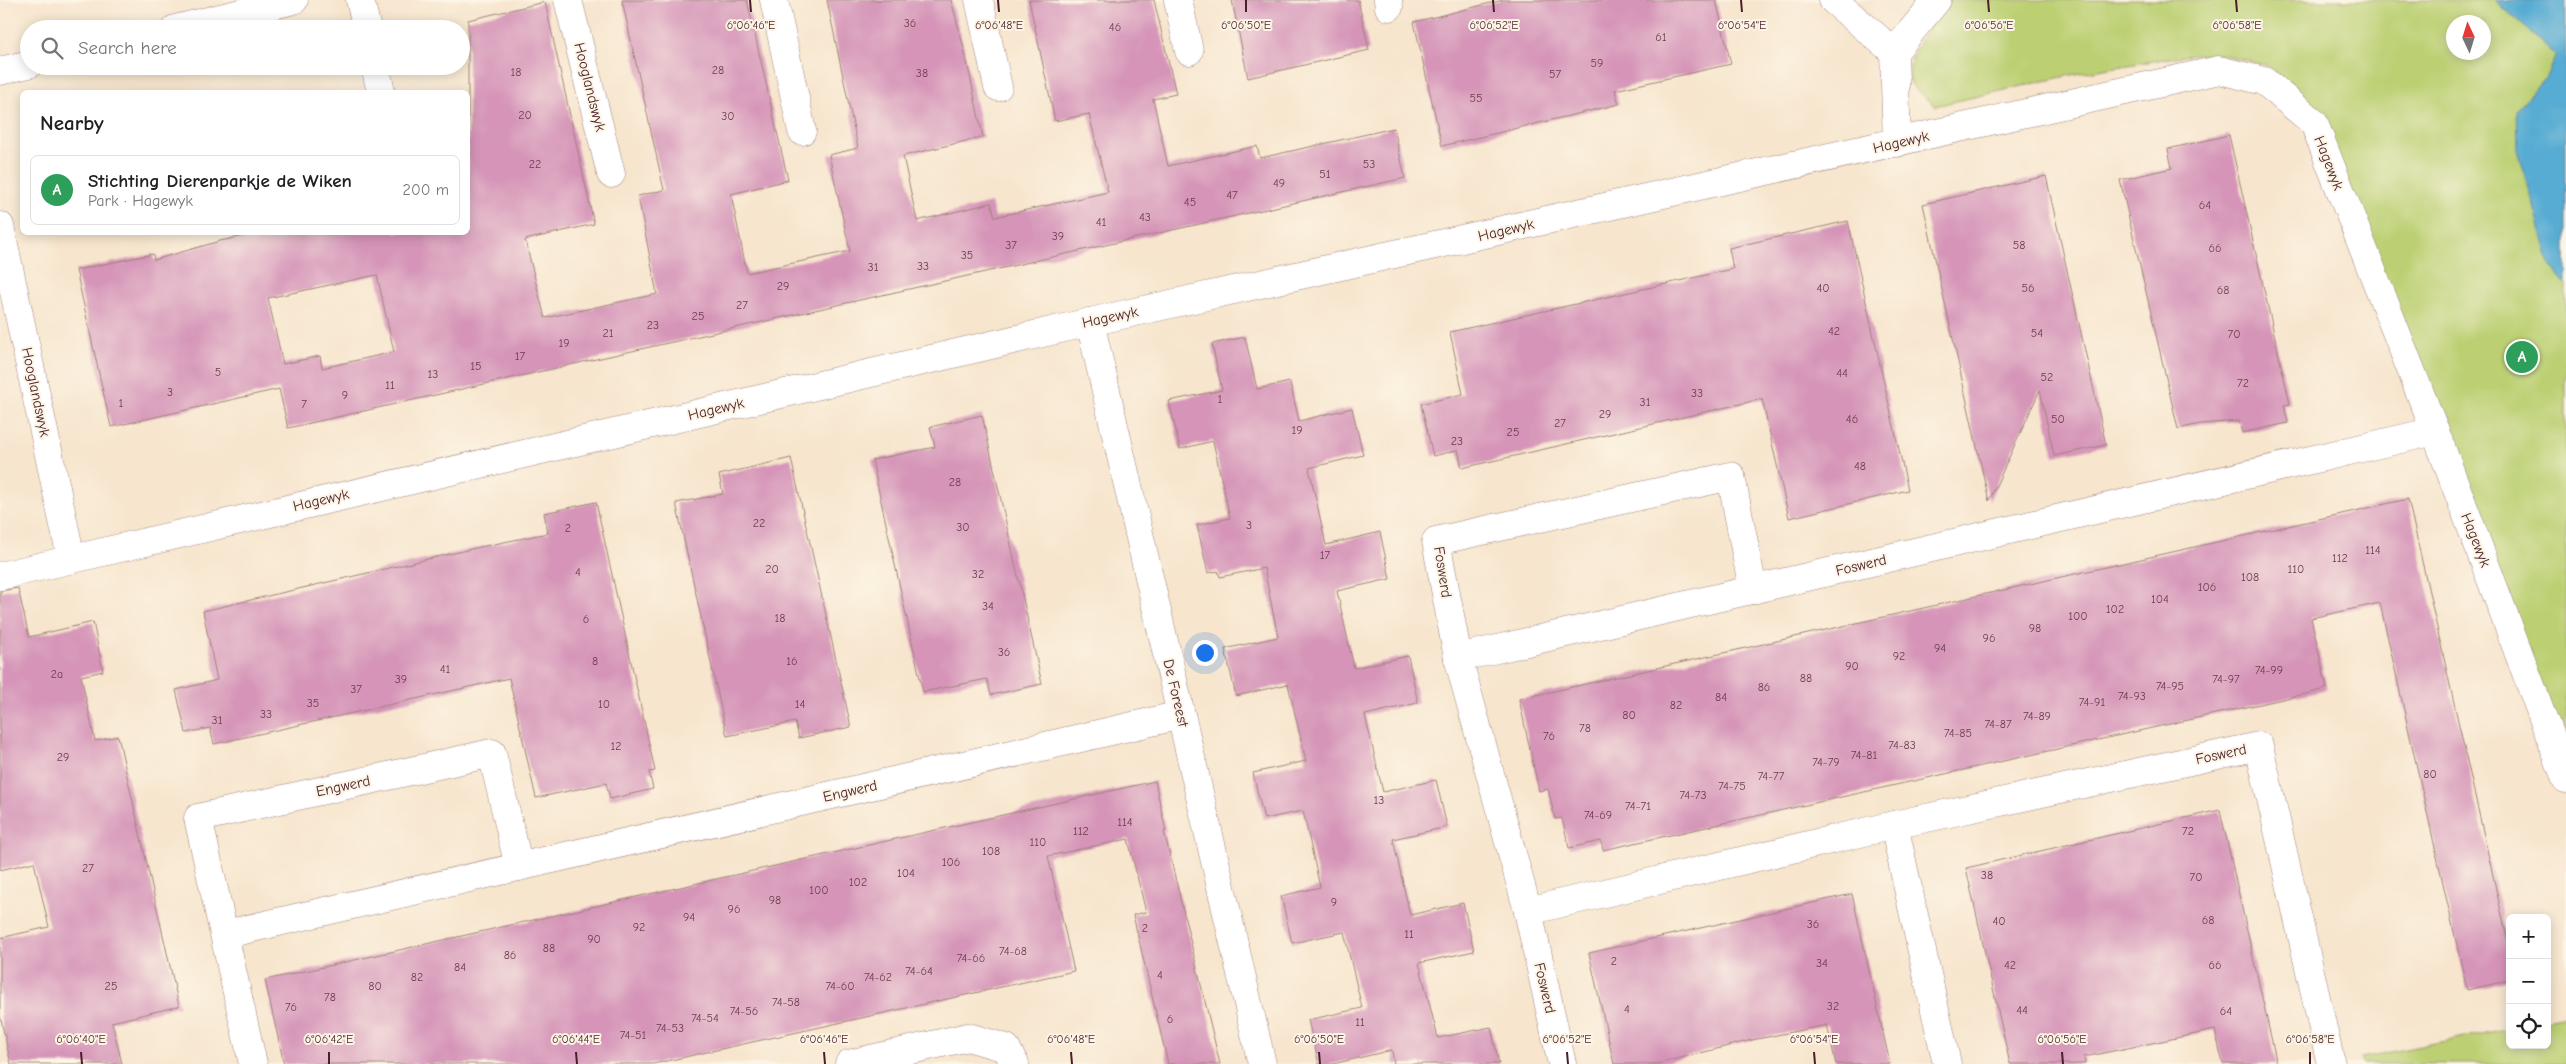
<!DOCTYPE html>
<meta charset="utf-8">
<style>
body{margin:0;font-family:"Comic Neue",sans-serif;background:#f2f2f2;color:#202124}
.controls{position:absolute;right:15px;bottom:15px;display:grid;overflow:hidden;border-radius:8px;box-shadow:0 2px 12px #0003}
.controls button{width:45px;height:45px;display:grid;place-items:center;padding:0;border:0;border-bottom:1px solid #e0e0e0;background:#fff;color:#202124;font:25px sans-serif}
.compass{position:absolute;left:2446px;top:15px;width:45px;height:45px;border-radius:50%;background:#fff;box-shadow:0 2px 12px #0003;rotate:356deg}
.you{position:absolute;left:1204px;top:652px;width:18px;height:18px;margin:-12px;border:4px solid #fff;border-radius:50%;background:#1a73e8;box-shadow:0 0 0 8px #1a73e833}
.badge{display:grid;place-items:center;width:32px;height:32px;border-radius:50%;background:#db2777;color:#fff;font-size:16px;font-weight:700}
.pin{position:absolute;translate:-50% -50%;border:2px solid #fff;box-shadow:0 1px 5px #0006}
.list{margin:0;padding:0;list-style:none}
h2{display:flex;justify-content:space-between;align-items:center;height:65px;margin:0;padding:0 20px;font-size:21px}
h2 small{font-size:16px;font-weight:400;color:#757577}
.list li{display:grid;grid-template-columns:32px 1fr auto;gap:15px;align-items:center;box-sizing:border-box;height:70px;margin:0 10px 10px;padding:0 10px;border:1px solid #e0e0e0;border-radius:8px}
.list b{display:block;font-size:19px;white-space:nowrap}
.list p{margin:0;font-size:16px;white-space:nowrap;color:#757577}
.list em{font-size:16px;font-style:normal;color:#757577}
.icon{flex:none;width:28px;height:28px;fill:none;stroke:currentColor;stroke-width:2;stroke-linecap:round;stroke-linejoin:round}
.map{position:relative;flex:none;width:2566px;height:1064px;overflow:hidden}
.search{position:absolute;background:#fff;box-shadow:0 2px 12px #0003;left:20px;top:20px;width:450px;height:55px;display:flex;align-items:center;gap:12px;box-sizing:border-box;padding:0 18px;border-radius:28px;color:#757577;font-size:19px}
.panel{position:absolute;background:#fff;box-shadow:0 2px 12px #0003;left:20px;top:90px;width:450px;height:145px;border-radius:8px}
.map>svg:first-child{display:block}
.green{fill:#bcd073;stroke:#83784f;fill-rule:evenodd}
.water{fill:#57acd3;stroke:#50667f}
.building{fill:#d594b8;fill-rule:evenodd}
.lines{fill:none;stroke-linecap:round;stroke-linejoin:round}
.minor-casing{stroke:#a0827c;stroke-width:29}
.minor{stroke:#fff;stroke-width:28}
.ticks{fill:none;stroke:#4a1f2b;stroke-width:2}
.labels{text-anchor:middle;stroke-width:4;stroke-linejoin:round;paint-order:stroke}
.number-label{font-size:12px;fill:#6d3c4e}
.street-label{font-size:15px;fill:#4a1f2b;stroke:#fcf5e5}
.ticks-label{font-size:12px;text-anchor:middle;fill:#4a1f2b;stroke:#fcf5e5;stroke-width:4;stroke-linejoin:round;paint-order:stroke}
</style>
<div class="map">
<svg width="2566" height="1064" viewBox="0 0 2566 1064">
<rect width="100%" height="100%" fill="#fcf5e5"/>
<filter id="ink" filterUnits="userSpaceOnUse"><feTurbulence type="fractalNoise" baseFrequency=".02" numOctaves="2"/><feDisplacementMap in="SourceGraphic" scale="10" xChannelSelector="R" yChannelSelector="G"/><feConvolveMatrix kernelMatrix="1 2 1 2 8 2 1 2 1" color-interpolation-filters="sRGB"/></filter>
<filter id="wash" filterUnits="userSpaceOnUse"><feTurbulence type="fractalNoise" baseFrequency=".0096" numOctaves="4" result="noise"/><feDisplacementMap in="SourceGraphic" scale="20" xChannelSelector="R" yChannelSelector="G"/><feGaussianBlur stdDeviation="1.12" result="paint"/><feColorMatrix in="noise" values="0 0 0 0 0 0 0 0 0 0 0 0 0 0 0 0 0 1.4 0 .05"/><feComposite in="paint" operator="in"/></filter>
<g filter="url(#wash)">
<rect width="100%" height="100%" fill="#f7e5cd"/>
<g class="green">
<path d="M 1945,0 L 2495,0 L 2556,55 L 2546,77 L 2517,109 L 2559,279 L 2566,284 L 2566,754 L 2315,108 L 2296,86 L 2266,65 L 2219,54 L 2182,56 L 2075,74 L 1935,106 C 1928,100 1918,93 1912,85 C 1899,65 1934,17 1945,0 ZM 2454,22 L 2484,22 L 2484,52 L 2454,52 Z"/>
<polygon points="2566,1017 2566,1064 2362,1064 2361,1058 2510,1028 2510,1045 2547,1045 2547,1021"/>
</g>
<polygon class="water" points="2495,0 2566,0 2566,284 2559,279 2550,264 2518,149 2517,109 2546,77 2556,55"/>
<g id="blocks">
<g class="building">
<path d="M 622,0 L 747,0 L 788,180 L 731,194 L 747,273 L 850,251 L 829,155 L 858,148 L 827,0 L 951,0 L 964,48 L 983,137 L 903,156 L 917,221 L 991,203 L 995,217 L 1108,192 L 1089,114 L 1055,121 L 1029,0 L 1154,0 L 1176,94 L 1153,99 L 1168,166 L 1257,146 L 1260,158 L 1394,128 L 1405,178 L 288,428 L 279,389 L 111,427 L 76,270 L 153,254 L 154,260 L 220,241 L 263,232 L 468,232 L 468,20 L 545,2 L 594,224 L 525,240 L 545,318 L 657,294 L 638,196 L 664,190 ZM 377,275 L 394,352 L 322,368 L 320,356 L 283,364 L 268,298 Z"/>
<polygon points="1232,0 1358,0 1369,50 1248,78"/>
<polygon points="1503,0 1716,0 1731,64 1615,90 1619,104 1442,146 1414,22"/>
<polygon points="2229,135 2290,404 2284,405 2288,423 2242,433 2239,421 2200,424 2178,429 2120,180 2172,168 2168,149"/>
<polygon points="2046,176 2106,445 2054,456 2040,390 1989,501 1923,204"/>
<polygon points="1848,221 1908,490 1789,518 1762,399 1462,468 1458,450 1433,456 1421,404 1463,394 1450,332 1733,269 1729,248"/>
<polygon points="1245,337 1257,389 1290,382 1299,421 1352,408 1363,455 1309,468 1326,545 1380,532 1390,579 1337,591 1354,668 1408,656 1418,703 1365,715 1383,792 1436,780 1447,827 1393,839 1410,915 1463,903 1474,951 1419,963 1438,1038 1491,1027 1499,1064 1394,1064 1392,1050 1333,1064 1319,1064 1308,1020 1362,1008 1344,932 1292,943 1281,896 1320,887 1303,811 1264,819 1253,773 1306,761 1288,684 1236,696 1225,649 1278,637 1264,568 1220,577 1218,571 1208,573 1197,525 1230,518 1213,441 1180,449 1169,401 1222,390 1212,344"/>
<polygon points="982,415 1042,684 991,695 987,679 923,692 872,460 935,447 930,427"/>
<polygon points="791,458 851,727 799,738 795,722 727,736 676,503 723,494 719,475"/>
<polygon points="2408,499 2510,951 2510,980 2467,990 2380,603 2311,618 2327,688 2323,690 1603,850 1601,841 1569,848 1562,818 1555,819 1548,789 1539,791 1519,699"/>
<polygon points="596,502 655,771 649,772 653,789 610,799 606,783 536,798 509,678 214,744 210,728 186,733 176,690 217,680 203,611 480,547 548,533 544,513"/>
<polygon points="18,588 29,637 93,622 103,671 81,676 95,741 118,736 179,1006 112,1022 122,1064 11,1064 0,1015 0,938 49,927 34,862 0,870 0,591"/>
<polygon points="1155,781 1166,831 1164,831 1220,1064 1168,1064 1133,915 1146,912 1128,839 1048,856 1074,971 653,1064 284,1064 265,980"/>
<polygon points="2220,810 2277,1064 2223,1064 2215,1030 2084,1057 2085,1064 2010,1064 1966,868"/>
<polygon points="1852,894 1890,1064 1836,1064 1827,1025 1752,1040 1657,1064 1614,1064 1589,953"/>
</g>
</g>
</g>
<g filter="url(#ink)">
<use href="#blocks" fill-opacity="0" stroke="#a0827c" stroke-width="1"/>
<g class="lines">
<defs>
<g id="minor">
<polyline points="360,0 367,29"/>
<polyline points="568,0 611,174"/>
<polyline points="774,0 802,131"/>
<polyline points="979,0 998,87"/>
<polyline points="1178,0 1189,51"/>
<polyline points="1388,0 1389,7"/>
<polyline points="1833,0 1894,52"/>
<polyline points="175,29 294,0"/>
<polyline points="375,66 381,92"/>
<polyline points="0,71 29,64"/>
<polyline points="1897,143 1894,52 1937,0"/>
<polyline points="0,226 71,558"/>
<polyline points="1090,322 1262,1064"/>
<polyline points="0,576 1090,322 2219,70 2264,81 2314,123 2435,431 2566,779"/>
<polyline points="1458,658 2435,431"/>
<polyline points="1894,825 1947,1064"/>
<polyline points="1528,911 1894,825 2259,746 2331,1064"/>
<polyline points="226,934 1181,715"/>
<polyline points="253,1064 198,818 492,753 519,867"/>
<polyline points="849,1064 968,1037 1006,1048 1015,1064"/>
<polyline points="1562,1064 1528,911 1458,658 1436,541 1731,476 1753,590"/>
</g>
</defs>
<use href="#minor" class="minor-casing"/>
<use href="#minor" class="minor"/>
</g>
</g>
<path class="ticks" d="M 750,0 L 751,12M 998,0 L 999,12M 1246,0 L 1246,12M 1493,0 L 1494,12M 1741,0 L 1742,12M 1988,0 L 1989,12M 2236,0 L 2237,12M 81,1052 L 82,1064M 329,1052 L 329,1064M 576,1052 L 577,1064M 824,1052 L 825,1064M 1071,1052 L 1072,1064M 1319,1052 L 1320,1064M 1567,1052 L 1568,1064M 1814,1052 L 1815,1064M 2062,1052 L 2063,1064M 2310,1052 L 2310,1064"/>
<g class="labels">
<g class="number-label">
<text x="910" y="27">36</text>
<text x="1115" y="31">46</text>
<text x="1661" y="41">61</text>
<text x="1597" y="67">59</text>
<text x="718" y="74">28</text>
<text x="516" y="76">18</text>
<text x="922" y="77">38</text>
<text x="1555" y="78">57</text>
<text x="1476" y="102">55</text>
<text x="525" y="119">20</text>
<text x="728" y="120">30</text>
<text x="535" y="168">22</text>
<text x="1369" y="168">53</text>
<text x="1325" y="178">51</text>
<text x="1279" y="187">49</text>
<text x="1232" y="199">47</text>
<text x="1190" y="206">45</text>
<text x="2205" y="209">64</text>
<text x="1145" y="221">43</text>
<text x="1101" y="226">41</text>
<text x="1058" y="240">39</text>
<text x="1011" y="249">37</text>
<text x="2019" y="249">58</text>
<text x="2215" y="252">66</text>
<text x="967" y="259">35</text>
<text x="923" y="270">33</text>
<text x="873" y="271">31</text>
<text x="783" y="290">29</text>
<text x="1823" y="292">40</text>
<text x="2028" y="292">56</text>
<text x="2223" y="294">68</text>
<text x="742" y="309">27</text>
<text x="698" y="320">25</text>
<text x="653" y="329">23</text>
<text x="1834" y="335">42</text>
<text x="608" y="337">21</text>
<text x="2037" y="337">54</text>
<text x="2234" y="338">70</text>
<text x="564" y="347">19</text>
<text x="520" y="360">17</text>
<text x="476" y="370">15</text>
<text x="218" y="376">5</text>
<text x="1842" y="377">44</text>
<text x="433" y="378">13</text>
<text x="2047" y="381">52</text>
<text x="2243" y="387">72</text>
<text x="390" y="389">11</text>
<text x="170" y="396">3</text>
<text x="1697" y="397">33</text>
<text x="345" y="399">9</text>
<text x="1220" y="403">1</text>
<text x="1645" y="406">31</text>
<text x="121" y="407">1</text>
<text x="304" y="408">7</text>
<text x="1605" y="418">29</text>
<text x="1852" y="423">46</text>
<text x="2058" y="423">50</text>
<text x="1560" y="427">27</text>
<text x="1297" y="434">19</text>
<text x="1513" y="436">25</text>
<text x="1457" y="445">23</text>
<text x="1860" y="470">48</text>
<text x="955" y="486">28</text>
<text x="759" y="527">22</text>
<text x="1249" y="529">3</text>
<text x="963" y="531">30</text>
<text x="568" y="532">2</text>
<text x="2373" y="554">114</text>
<text x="1325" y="559">17</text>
<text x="2340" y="562">112</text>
<text x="772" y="573">20</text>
<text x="2296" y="573">110</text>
<text x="578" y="576">4</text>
<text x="978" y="578">32</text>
<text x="2250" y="581">108</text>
<text x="2207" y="591">106</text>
<text x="2160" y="603">104</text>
<text x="988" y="610">34</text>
<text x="2115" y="613">102</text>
<text x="2078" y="620">100</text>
<text x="780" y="622">18</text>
<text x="586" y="623">6</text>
<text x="2035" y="632">98</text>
<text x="1989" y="642">96</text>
<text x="1940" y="652">94</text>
<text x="1004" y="656">36</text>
<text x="1899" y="660">92</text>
<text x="595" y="665">8</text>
<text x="792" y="665">16</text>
<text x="1852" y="670">90</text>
<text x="445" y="673">41</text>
<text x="2269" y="674">74-99</text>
<text x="57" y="678">2a</text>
<text x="1806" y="682">88</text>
<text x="401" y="683">39</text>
<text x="2226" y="683">74-97</text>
<text x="2170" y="690">74-95</text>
<text x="1764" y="691">86</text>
<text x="356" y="693">37</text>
<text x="2132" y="700">74-93</text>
<text x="1721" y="701">84</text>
<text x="2092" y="706">74-91</text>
<text x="313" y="707">35</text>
<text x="604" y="708">10</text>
<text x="800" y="708">14</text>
<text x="1676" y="709">82</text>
<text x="266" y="718">33</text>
<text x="1629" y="719">80</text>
<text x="2037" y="720">74-89</text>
<text x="217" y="724">31</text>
<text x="1998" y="728">74-87</text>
<text x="1585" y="732">78</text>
<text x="1958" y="737">74-85</text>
<text x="1549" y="740">76</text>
<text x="1902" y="749">74-83</text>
<text x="616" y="750">12</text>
<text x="1864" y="759">74-81</text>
<text x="63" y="761">29</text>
<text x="1826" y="766">74-79</text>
<text x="2430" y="778">80</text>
<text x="1771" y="780">74-77</text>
<text x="1732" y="790">74-75</text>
<text x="1693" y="799">74-73</text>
<text x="1379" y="804">13</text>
<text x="1638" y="810">74-71</text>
<text x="1598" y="819">74-69</text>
<text x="1125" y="826">114</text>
<text x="1081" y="835">112</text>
<text x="2188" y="835">72</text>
<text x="1038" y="846">110</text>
<text x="991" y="855">108</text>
<text x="951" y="866">106</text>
<text x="88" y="872">27</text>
<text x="906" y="877">104</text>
<text x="1987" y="879">38</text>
<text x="2196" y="881">70</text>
<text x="858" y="886">102</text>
<text x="819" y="894">100</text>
<text x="775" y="904">98</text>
<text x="1334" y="906">9</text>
<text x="734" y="913">96</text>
<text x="689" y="921">94</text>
<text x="2208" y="924">68</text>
<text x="1999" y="925">40</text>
<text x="1813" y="928">36</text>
<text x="639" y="931">92</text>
<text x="1145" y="932">2</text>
<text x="1409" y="938">11</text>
<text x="594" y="943">90</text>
<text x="549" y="952">88</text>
<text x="1013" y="955">74-68</text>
<text x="510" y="959">86</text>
<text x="971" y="962">74-66</text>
<text x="1614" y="965">2</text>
<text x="1822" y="967">34</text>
<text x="2010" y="969">42</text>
<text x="2215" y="969">66</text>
<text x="460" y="971">84</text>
<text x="919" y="975">74-64</text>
<text x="1160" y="979">4</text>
<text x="417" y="981">82</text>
<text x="878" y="981">74-62</text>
<text x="111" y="990">25</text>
<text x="375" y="990">80</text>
<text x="840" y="990">74-60</text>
<text x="330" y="1001">78</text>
<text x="786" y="1006">74-58</text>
<text x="1833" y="1010">32</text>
<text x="291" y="1011">76</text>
<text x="1627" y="1013">4</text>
<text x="2022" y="1014">44</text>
<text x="744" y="1015">74-56</text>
<text x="2226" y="1015">64</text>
<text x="705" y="1022">74-54</text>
<text x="1170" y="1023">6</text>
<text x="1360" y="1026">11</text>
<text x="670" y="1032">74-53</text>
<text x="633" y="1039">74-51</text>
</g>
<g class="street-label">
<text transform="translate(590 87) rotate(76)" y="5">Hooglandswyk</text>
<text transform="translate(1901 142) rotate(-13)" y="5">Hagewyk</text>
<text transform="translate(2329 163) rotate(69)" y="5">Hagewyk</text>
<text transform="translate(1506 230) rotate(-13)" y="5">Hagewyk</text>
<text transform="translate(1110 317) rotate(-12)" y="5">Hagewyk</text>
<text transform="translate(36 392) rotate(78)" y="5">Hooglandswyk</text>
<text transform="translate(716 409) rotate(-13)" y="5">Hagewyk</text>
<text transform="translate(321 500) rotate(-13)" y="5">Hagewyk</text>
<text transform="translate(2476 540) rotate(69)" y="5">Hagewyk</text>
<text transform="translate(1861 565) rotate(-13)" y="5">Foswerd</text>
<text transform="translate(1443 572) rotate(81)" y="5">Foswerd</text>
<text transform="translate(1176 693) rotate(77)" y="5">De Foreest</text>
<text transform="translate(2221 754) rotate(-12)" y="5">Foswerd</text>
<text transform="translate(343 786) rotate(-12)" y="5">Engwerd</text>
<text transform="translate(850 791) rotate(-13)" y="5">Engwerd</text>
<text transform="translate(1545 988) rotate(77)" y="5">Foswerd</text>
</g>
</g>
<g class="ticks-label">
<text x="751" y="29">6°06'46"E</text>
<text x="999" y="29">6°06'48"E</text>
<text x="1246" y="29">6°06'50"E</text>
<text x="1494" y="29">6°06'52"E</text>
<text x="1742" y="29">6°06'54"E</text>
<text x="1989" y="29">6°06'56"E</text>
<text x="2237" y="29">6°06'58"E</text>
<text x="81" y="1043">6°06'40"E</text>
<text x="329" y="1043">6°06'42"E</text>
<text x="576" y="1043">6°06'44"E</text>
<text x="824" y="1043">6°06'46"E</text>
<text x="1071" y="1043">6°06'48"E</text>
<text x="1319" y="1043">6°06'50"E</text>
<text x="1567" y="1043">6°06'52"E</text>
<text x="1814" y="1043">6°06'54"E</text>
<text x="2062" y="1043">6°06'56"E</text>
<text x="2310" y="1043">6°06'58"E</text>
</g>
</svg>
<div class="controls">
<button>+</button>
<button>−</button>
<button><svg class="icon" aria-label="locate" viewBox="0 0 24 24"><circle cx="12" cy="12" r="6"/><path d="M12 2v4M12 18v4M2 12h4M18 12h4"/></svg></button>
</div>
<svg class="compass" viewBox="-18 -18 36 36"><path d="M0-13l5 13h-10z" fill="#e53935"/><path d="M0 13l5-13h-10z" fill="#757577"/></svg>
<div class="you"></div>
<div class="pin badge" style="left:2522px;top:357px;background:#2e9e5b">A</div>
<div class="search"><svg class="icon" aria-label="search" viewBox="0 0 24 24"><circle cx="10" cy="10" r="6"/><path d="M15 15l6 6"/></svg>Search here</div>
<section class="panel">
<h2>Nearby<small></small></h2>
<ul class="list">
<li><span class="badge" style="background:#2e9e5b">A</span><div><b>Stichting Dierenparkje de Wiken</b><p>Park · Hagewyk</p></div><em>200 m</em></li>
</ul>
</section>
</div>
